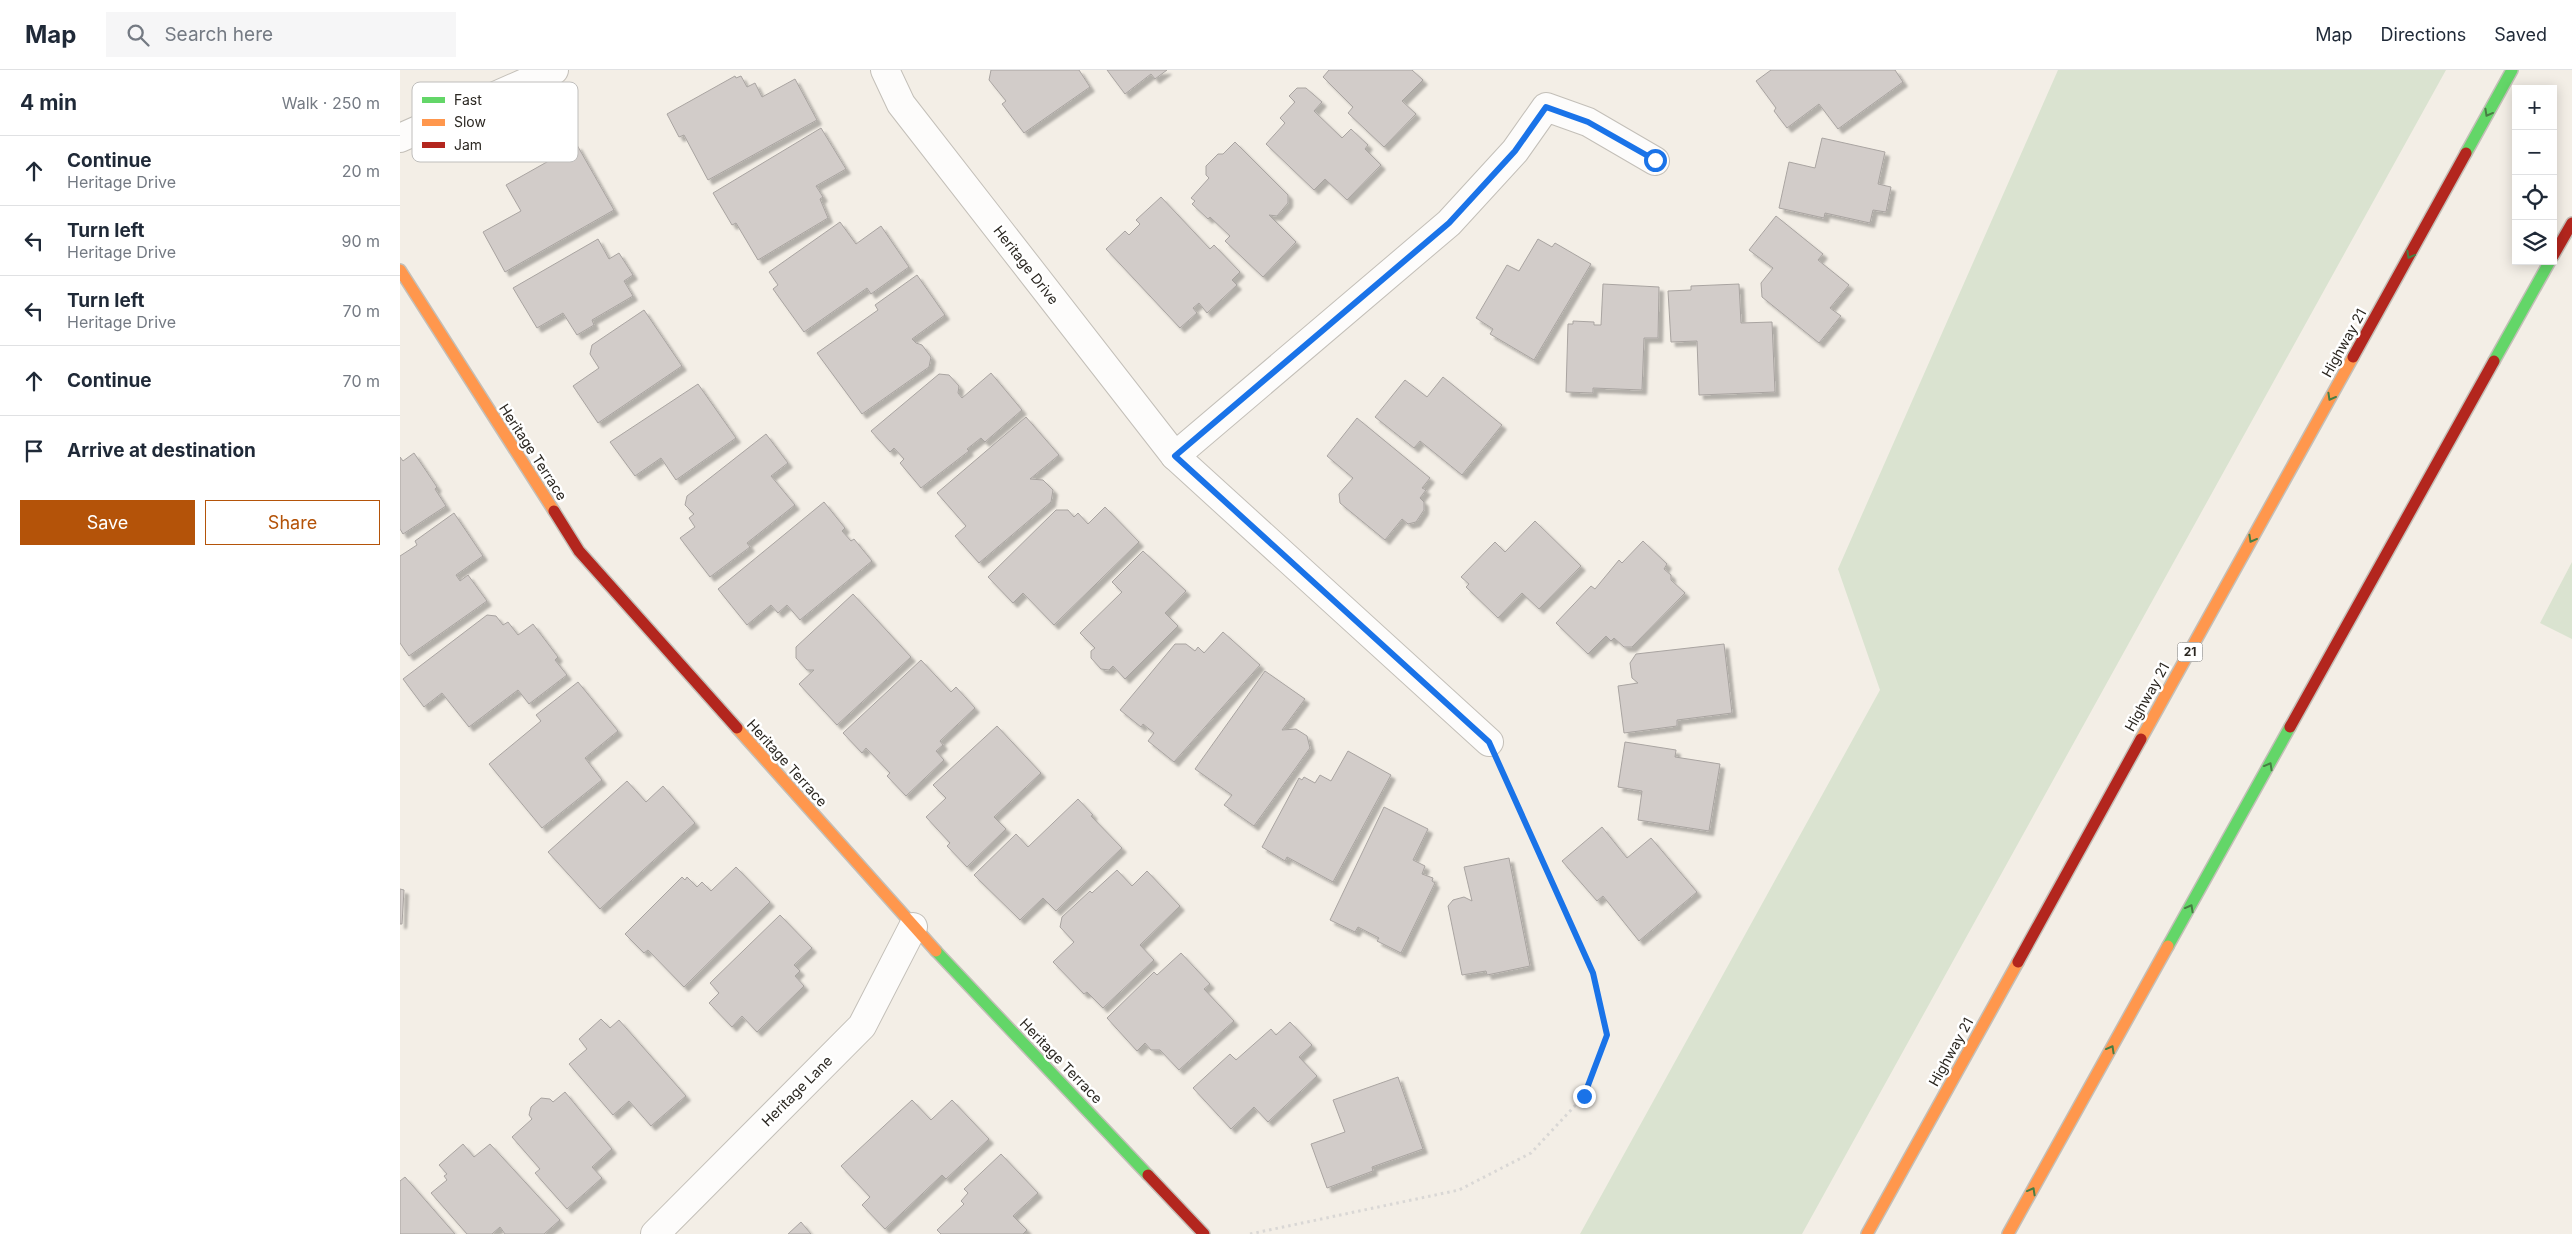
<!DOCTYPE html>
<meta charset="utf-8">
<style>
body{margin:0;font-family:Inter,sans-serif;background:#f6f6f7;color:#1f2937}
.controls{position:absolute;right:15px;top:15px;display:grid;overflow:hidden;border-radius:0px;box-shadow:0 2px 12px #0003}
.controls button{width:45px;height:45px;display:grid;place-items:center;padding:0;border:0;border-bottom:1px solid #e0e1e3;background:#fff;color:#1f2937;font:25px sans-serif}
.stop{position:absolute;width:15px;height:15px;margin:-11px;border:4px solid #1a73e8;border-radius:50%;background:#fff}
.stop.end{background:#1a73e8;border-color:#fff;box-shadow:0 1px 5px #0008}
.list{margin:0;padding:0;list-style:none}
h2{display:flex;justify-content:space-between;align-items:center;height:65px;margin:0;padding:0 20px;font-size:21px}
h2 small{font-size:16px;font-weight:400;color:#747a83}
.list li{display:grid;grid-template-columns:32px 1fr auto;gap:15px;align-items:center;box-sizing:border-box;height:70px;padding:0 20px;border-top:1px solid #e0e1e3}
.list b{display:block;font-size:19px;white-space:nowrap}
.list p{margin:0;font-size:16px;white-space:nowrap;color:#747a83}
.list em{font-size:16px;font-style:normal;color:#747a83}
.actions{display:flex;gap:10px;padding:15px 20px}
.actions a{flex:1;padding:11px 0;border:1px solid #b45309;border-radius:0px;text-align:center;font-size:18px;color:#b45309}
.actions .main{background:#b45309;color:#fff}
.icon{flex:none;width:28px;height:28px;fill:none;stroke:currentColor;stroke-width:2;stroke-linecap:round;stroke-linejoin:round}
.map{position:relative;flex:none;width:2172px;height:1164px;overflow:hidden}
header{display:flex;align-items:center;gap:30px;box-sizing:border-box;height:70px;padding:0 25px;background:#fff;border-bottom:1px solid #e0e1e3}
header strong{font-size:24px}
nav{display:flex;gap:28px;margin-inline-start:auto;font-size:18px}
.search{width:350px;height:45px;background:#f6f6f7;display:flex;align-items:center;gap:12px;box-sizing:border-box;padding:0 18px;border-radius:0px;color:#747a83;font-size:19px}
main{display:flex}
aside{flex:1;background:#fff}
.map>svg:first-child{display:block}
.green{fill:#dae3d0}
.building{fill:#d2ccc9;stroke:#a9a4a1;filter:url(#shadow)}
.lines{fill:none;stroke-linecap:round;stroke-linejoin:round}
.street-casing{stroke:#c3bfb8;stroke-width:30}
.fast-casing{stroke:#c3bfb8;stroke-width:14}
.slow-casing{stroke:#c3bfb8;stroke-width:14}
.jam-casing{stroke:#c3bfb8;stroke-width:14}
.path{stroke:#d9d7d5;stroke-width:3;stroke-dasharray:2.5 4;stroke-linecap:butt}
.street{stroke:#fdfcfb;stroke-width:28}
.fast{stroke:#63d668;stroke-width:11}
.slow{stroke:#ff974d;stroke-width:11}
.jam{stroke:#b3261e;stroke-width:11}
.oneway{stroke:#477e44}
.route{stroke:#1a73e8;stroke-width:6}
.labels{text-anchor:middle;stroke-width:5;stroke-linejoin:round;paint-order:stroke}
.shield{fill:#fff;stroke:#6b6864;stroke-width:1}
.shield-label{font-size:12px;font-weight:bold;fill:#2b2721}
.street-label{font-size:14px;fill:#2b2721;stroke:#fff}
.key{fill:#fff;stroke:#bfbebc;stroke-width:1}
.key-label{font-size:14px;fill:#2b2721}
</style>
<header>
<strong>Map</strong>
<div class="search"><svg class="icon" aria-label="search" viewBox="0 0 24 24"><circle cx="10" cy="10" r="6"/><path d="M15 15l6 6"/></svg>Search here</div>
<nav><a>Map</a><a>Directions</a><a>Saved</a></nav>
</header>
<main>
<aside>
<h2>4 min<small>Walk · 250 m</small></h2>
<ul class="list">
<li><svg class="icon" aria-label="ahead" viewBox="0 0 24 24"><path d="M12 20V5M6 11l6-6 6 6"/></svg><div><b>Continue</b><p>Heritage Drive</p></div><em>20 m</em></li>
<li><svg class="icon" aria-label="left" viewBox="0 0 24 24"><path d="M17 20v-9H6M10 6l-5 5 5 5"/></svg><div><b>Turn left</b><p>Heritage Drive</p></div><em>90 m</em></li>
<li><svg class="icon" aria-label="left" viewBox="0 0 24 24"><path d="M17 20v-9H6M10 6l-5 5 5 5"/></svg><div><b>Turn left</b><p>Heritage Drive</p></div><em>70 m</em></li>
<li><svg class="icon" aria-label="ahead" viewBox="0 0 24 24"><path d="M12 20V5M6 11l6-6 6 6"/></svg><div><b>Continue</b></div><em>70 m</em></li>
<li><svg class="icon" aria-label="arrive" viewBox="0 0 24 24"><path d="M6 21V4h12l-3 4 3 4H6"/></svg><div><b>Arrive at destination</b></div></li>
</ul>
<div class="actions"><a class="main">Save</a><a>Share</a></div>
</aside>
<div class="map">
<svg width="2172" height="1164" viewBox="0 0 2172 1164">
<defs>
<filter id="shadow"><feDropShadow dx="4.5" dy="4.5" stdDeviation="1" flood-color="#0004"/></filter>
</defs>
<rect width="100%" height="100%" fill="#f3eee6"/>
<g class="green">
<polygon points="1658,0 2046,0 1402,1164 1180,1164 1480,620 1438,499"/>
<polygon points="2172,492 2172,569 2140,553"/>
</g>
<g class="building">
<polygon points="591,0 679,0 690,17 624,63 602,34 606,31 589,10"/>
<polygon points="707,0 767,0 755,9 751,4 725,24"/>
<polygon points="929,0 1012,0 1023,10 1002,31 1016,44 984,77 948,43 953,37 923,7"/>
<polygon points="1371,0 1495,0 1503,12 1438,59 1419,34 1387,58 1374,41 1376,38 1356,11"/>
<polygon points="335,6 336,8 341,6 347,17 355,13 362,27 395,9 417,50 308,110 284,65 279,67 267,44"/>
<polygon points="897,18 906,18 922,32 914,41 942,68 951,59 968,75 965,79 981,95 947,130 925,109 914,120 866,74 885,53 880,48 895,32 889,26"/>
<polygon points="421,58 446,99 416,116 423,127 420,129 428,148 358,190 336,153 332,155 313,123"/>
<polygon points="1422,68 1485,82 1478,114 1491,117 1486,142 1473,140 1470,153 1425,143 1424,148 1379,138 1389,92 1415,98"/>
<polygon points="835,72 888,125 888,133 877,146 869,145 896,172 863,207 825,171 830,166 810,147 808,149 792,134 795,131 791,128 809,108 806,105 806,96 818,84 823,84"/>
<polygon points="177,75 214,140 105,202 83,162 121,141 106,115"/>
<polygon points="761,127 810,179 814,175 840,202 832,210 837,215 807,243 799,233 793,238 797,243 780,258 706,179 725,161 729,165 740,154 736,150"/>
<polygon points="1376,146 1423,184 1418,190 1449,215 1430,238 1441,246 1419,273 1362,227 1361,213 1373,198 1349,180"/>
<polygon points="440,152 456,174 481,156 509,197 471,224 467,218 404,262 373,219 378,215 369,202"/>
<polygon points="198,169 209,189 219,183 233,205 224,211 233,226 192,250 194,255 177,265 163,243 137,258 113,218"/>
<polygon points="1138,169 1152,177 1155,173 1191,194 1134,290 1090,264 1093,259 1076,248 1107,195 1119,201"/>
<polygon points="517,205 545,245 512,269 516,273 522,275 531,287 529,297 462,344 417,283 478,240 475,235"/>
<polygon points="1203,214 1259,217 1258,268 1244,268 1242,320 1193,318 1193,323 1166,322 1168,254 1173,254 1173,251 1194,252 1194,255 1201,255"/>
<polygon points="1339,214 1341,253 1372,252 1375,322 1299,325 1297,271 1271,272 1268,221 1291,220 1291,216"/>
<polygon points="244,240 282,296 198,353 173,316 199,298 190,284 192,275"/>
<polygon points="591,303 622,340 585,372 581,368 567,379 569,381 521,418 500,393 504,389 494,378 490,382 471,361 539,304 549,305 559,316 558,323 562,328"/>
<polygon points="1043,307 1102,355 1062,405 1020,371 1014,378 975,347 1005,310 1027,327"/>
<polygon points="298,314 336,368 276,410 261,388 235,406 210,372"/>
<polygon points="626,347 659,385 630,409 643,410 653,420 651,432 579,493 555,466 566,456 537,423"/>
<polygon points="957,348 1030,408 1022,418 1026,420 1020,428 1024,432 1024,440 1016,452 1008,454 1002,449 985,470 940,433 939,424 953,408 927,386"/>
<polygon points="366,364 388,393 371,406 395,435 347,473 350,477 310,507 280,468 295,457 289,448 294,444 285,435 287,426"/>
<polygon points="14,383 37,417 35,419 46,436 3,464 0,459 0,387 3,391"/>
<polygon points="424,432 445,458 442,461 451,471 454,469 472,491 400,550 387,535 378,543 371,535 347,555 318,519"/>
<polygon points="705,437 739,472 654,555 623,523 613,533 588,507 656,440 668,440 674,447 678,443 688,454"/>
<polygon points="54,443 83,486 56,505 60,511 68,505 87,531 9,586 0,573 0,486 17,475 15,471"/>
<polygon points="1135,451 1181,496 1139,539 1122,523 1098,548 1066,517 1069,514 1061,507 1095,472 1105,482"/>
<polygon points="1243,471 1267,494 1264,499 1271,505 1271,510 1285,523 1232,577 1224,577 1214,568 1211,571 1206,566 1188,584 1156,553 1191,516 1195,519 1219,490 1222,493"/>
<polygon points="743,481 786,521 765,543 778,556 725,609 713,596 709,600 701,599 691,588 691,581 695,578 680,563 722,522 712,512"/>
<polygon points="453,524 511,587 437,655 399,614 414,600 407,600 396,588 396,577"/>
<polygon points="87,545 96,546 103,555 108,552 118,565 133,554 158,587 155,590 167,605 129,634 118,620 69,657 42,623 24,637 3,609"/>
<polygon points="823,562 860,595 774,692 748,671 754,663 743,654 741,657 720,640 775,574 786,574 795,581 798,577 804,583"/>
<polygon points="1324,574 1332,643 1277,650 1277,656 1224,663 1218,616 1238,613 1232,608 1230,593 1236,584"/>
<polygon points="521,590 551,622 556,617 575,638 540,671 543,675 536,681 544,690 506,726 487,706 490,703 466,678 462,683 443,663"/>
<polygon points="865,601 905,629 882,660 896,659 907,666 910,678 854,756 824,735 832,725 795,699"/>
<polygon points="178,612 218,661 185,688 202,710 142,758 89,694 141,651 136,645"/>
<polygon points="597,656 641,703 594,747 606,759 567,797 547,776 550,773 526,747 546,728 533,715"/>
<polygon points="1225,672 1276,680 1275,687 1320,694 1309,761 1238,750 1242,721 1218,717"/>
<polygon points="948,681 991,705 933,812 887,787 885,791 862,777 899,708 902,710 904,707 915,713 920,705 931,711"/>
<polygon points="227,711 246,732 263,716 295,753 200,839 148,782"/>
<polygon points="678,729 693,745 691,746 722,778 656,841 643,828 620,850 574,805 616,764 628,777"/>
<polygon points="984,737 1028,759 1013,790 1025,796 1022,804 1033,808 1032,811 1035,813 1001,883 977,871 979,868 958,857 955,862 930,850"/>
<polygon points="1202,757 1227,788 1251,768 1297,822 1239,871 1203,826 1197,831 1162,791"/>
<polygon points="1109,788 1130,896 1087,905 1086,901 1062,905 1048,836 1053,830 1064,827 1072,831 1064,797"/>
<polygon points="336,797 370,832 284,917 248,880 244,883 225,864 282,807 285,810 287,807 297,817 302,812 311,821"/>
<polygon points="717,800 732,816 747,801 780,836 740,875 754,890 703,938 687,922 684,924 653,892 674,872 660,857 662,847 690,821 692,823"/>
<polygon points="0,819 4,820 2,854 0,854"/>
<polygon points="380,845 412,878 394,895 400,901 395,906 404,916 357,962 342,946 332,957 309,933 319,923 310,913"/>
<polygon points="781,883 810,914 804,919 834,951 779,1000 760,980 751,980 745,973 737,981 707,948 754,902 757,905"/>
<polygon points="201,949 210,958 219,950 286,1026 251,1056 229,1031 213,1045 169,994 187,979 179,969"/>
<polygon points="890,952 912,975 899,987 917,1006 868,1052 854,1037 831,1059 793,1018 830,984 836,990 871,959 876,965"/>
<polygon points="998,1007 1023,1079 972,1097 973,1101 927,1118 911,1074 945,1062 933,1030"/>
<polygon points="165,1022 212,1079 192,1097 202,1108 167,1139 135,1103 140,1099 112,1067 132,1049 129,1045 131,1037 141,1028 150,1029 153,1032"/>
<polygon points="512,1030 531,1050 552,1030 589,1069 546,1109 542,1105 485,1159 462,1135 470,1127 441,1096"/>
<polygon points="63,1074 74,1087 90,1074 160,1150 144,1164 105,1164 100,1157 92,1164 67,1164 31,1123 47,1110 44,1106 47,1104 39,1095"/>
<polygon points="601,1084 638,1123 613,1146 627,1160 623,1164 541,1164 537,1160 564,1134 561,1131 568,1123 564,1119"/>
<polygon points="5,1107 55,1164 0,1164 0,1111"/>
<polygon points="401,1152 411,1164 388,1164"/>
</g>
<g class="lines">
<defs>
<g id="street">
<polyline points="485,0 501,34 775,386 1089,672"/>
<polyline points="0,68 154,0"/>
<polyline points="775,386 1049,153 1115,81 1146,37 1188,52 1255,91"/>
<polyline points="255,1164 462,956 513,857"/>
</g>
<g id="fast">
<polyline points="2066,83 2112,0"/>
<polyline points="2094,291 2150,191"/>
<polyline points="1768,876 1890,657"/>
<polyline points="536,881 748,1105"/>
</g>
<g id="slow">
<polyline points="0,200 154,441"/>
<polyline points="337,658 536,881"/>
<polyline points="1741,669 1953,287"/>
<polyline points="1467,1164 1618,892"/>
<polyline points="1608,1164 1768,876"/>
</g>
<g id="jam">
<polyline points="2153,186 2172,153"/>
<polyline points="1953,287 2066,83"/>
<polyline points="154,441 179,481 337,658"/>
<polyline points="1890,657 2094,291"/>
<polyline points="1618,892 1741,669"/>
<polyline points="748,1105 804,1164"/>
</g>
</defs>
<use href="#street" class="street-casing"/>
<use href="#fast" class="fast-casing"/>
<use href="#slow" class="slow-casing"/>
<use href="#jam" class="jam-casing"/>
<polyline class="path" points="850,1164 1059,1120 1131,1083 1184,1026 1207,965 1193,903 1103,702"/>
<use href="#street" class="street"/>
<use href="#fast" class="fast"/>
<use href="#slow" class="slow"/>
<use href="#jam" class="jam"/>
</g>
<defs><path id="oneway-chevron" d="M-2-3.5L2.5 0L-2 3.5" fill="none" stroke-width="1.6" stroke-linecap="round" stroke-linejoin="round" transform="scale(1.25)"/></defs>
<g class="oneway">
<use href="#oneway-chevron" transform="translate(2088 43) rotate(119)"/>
<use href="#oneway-chevron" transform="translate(2010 185) rotate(119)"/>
<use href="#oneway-chevron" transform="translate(1931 327) rotate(119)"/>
<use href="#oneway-chevron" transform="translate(1852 469) rotate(119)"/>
<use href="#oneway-chevron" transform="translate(1869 696) rotate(-61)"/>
<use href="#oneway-chevron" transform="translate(1790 838) rotate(-61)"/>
<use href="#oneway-chevron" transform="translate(1711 979) rotate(-61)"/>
<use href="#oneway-chevron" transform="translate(1632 1121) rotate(-61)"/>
</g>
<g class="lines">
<polyline class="route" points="1184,1026 1207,965 1193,903 1089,672 775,386 1049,153 1115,81 1146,37 1188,52 1255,90"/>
</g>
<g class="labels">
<rect class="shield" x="1777.5" y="572.5" width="25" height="19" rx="4"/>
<g class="shield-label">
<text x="1790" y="586">21</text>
</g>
<g class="street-label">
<text transform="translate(626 195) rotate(52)" y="5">Heritage Drive</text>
<text transform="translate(1944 273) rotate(-61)" y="5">Highway 21</text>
<text transform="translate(133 382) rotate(57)" y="5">Heritage Terrace</text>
<text transform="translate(1747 627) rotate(-61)" y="5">Highway 21</text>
<text transform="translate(387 693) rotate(48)" y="5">Heritage Terrace</text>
<text transform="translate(1551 982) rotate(-61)" y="5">Highway 21</text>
<text transform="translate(661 991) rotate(46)" y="5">Heritage Terrace</text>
<text transform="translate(397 1021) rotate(-45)" y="5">Heritage Lane</text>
</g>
</g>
<rect x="12" y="12" width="166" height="80" rx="8" class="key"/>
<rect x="22" y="27" width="23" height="6" fill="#63d668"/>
<rect x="22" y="49" width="23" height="7" fill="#ff974d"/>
<rect x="22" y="72" width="23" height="6" fill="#b3261e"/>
<g class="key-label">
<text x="54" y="35">Fast</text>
<text x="54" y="57">Slow</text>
<text x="54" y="80">Jam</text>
</g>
</svg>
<div class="controls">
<button>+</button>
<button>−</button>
<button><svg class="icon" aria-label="locate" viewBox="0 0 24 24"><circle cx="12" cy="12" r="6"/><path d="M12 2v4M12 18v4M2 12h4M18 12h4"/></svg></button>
<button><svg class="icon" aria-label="layers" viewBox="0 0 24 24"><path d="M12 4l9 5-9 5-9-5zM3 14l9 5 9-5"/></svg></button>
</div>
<div class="stop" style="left:1255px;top:90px"></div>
<div class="stop end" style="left:1184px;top:1026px"></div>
</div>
</main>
